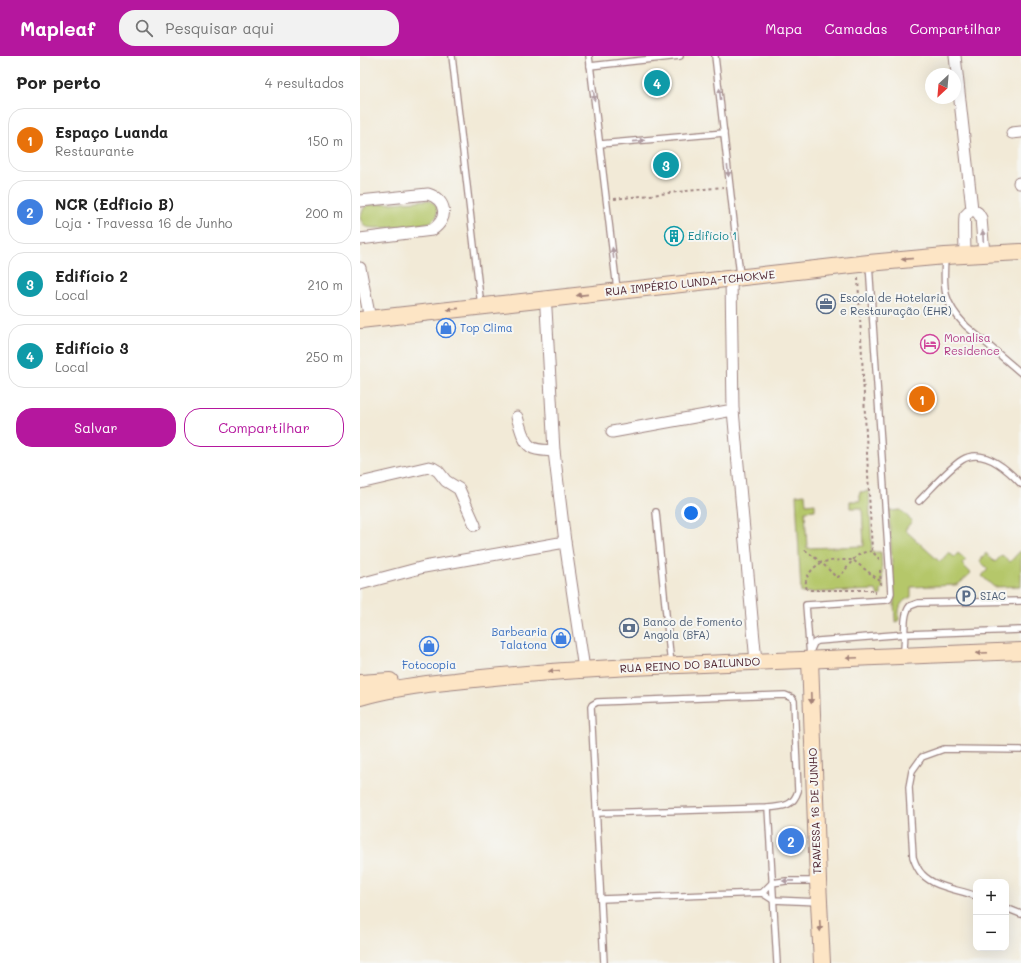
<!DOCTYPE html>
<html lang="pt">
<meta charset="utf-8">
<style>
body{margin:0;font-family:Mali,sans-serif;background:#f2f2f2;color:#222}
.controls{position:absolute;right:12px;bottom:12px;display:grid;overflow:hidden;border-radius:8px;box-shadow:0 4px 16px #0002}
.controls button{width:36px;height:36px;display:grid;place-items:center;padding:0;border:0;border-bottom:1px solid #e0e0e0;background:#fff;color:#222;font:20px sans-serif}
.compass{position:absolute;left:565px;top:12px;width:36px;height:36px;border-radius:50%;background:#fff;box-shadow:0 4px 16px #0002;rotate:206deg}
.you{position:absolute;left:331px;top:457px;width:14px;height:14px;margin:-10px;border:3px solid #fff;border-radius:50%;background:#1a73e8;box-shadow:0 0 0 6px #1a73e833}
.badge{display:grid;place-items:center;width:26px;height:26px;border-radius:50%;background:#b5179e;color:#fff;font-size:13px;font-weight:700}
.pin{position:absolute;translate:-50% -50%;border:2px solid #fff;box-shadow:0 1px 4px #0006}
.list{margin:0;padding:0;list-style:none}
h2{display:flex;justify-content:space-between;align-items:center;height:52px;margin:0;padding:0 16px;font-size:17px}
h2 small{font-size:13px;font-weight:400;color:#767676}
.list li{display:grid;grid-template-columns:26px 1fr auto;gap:12px;align-items:center;box-sizing:border-box;height:64px;margin:0 8px 8px;padding:0 8px;border:1px solid #e0e0e0;border-radius:16px}
.list b{display:block;font-size:15px;white-space:nowrap}
.list p{margin:0;font-size:13px;white-space:nowrap;color:#767676}
.list em{font-size:13px;font-style:normal;color:#767676}
.actions{display:flex;gap:8px;padding:12px 16px}
.actions a{flex:1;padding:9px 0;border:1px solid #b5179e;border-radius:16px;text-align:center;font-size:14px;color:#b5179e}
.actions .main{background:#b5179e;color:#fff}
.icon{flex:none;width:22px;height:22px;fill:none;stroke:currentColor;stroke-width:2;stroke-linecap:round;stroke-linejoin:round}
.map{position:relative;flex:none;width:661px;height:907px;overflow:hidden}
header{display:flex;align-items:center;gap:24px;box-sizing:border-box;height:56px;padding:0 20px;background:#b5179e;color:#fff}
header strong{font-size:19px}
nav{display:flex;gap:22px;margin-inline-start:auto;font-size:14px}
.search{width:280px;height:36px;background:#f2f2f2;display:flex;align-items:center;gap:10px;box-sizing:border-box;padding:0 14px;border-radius:16px;color:#767676;font-size:15px}
main{display:flex}
aside{flex:1;background:#fff}
.map>svg:first-child{display:block}
.green{fill:#b5c76b;stroke:#80734b}
.lines{fill:none;stroke-linecap:round;stroke-linejoin:round}
.lane-casing{stroke:#9e8481;stroke-width:8}
.street-casing{stroke:#9e8481;stroke-width:13}
.secondary-casing{stroke:#9e8481;stroke-width:18}
.path{stroke:#9e8481;stroke-width:2;stroke-dasharray:3 3;stroke-linecap:butt}
.lane{stroke:#fff;stroke-width:5.5}
.street{stroke:#fff;stroke-width:11}
.secondary{stroke:#fde5c5;stroke-width:16}
.oneway{fill:#ae9aa0}
.oneway2{fill:#a48278}
.labels{text-anchor:middle;stroke-width:4;stroke-linejoin:round;paint-order:stroke}
.culture-label{font-size:11px;fill:#0d838f;stroke:#f6f6f2;text-anchor:start}
.street-label{font-size:11px;fill:#4a1f2b;stroke:#f6f6f2}
.service-label{font-size:11px;fill:#4e5e75;stroke:#f6f6f2;text-anchor:start}
.shop-label{font-size:11px;fill:#366cbe;stroke:#f6f6f2;text-anchor:start}
.hotel-label{font-size:11px;fill:#b23c85;stroke:#f6f6f2;text-anchor:start}
</style>
<header>
<strong>Mapleaf</strong>
<div class="search"><svg class="icon" aria-label="search" viewBox="0 0 24 24"><circle cx="10" cy="10" r="6"/><path d="M15 15l6 6"/></svg>Pesquisar aqui</div>
<nav><a>Mapa</a><a>Camadas</a><a>Compartilhar</a></nav>
</header>
<main>
<aside>
<h2>Por perto<small>4 resultados</small></h2>
<ul class="list">
<li><span class="badge" style="background:#e8710a">1</span><div><b>Espaço Luanda</b><p>Restaurante</p></div><em>150 m</em></li>
<li><span class="badge" style="background:#3f7fe0">2</span><div><b>NCR (Edficio B)</b><p>Loja · Travessa 16 de Junho</p></div><em>200 m</em></li>
<li><span class="badge" style="background:#0f9aa8">3</span><div><b>Edifício 2</b><p>Local</p></div><em>210 m</em></li>
<li><span class="badge" style="background:#0f9aa8">4</span><div><b>Edifício 3</b><p>Local</p></div><em>250 m</em></li>
</ul>
<div class="actions"><a class="main">Salvar</a><a>Compartilhar</a></div>
</aside>
<div class="map">
<svg width="661" height="907" viewBox="0 0 661 907">
<rect width="100%" height="100%" fill="#f6f6f2"/>
<filter id="ink" filterUnits="userSpaceOnUse"><feTurbulence type="fractalNoise" baseFrequency=".025" numOctaves="2"/><feDisplacementMap in="SourceGraphic" scale="8" xChannelSelector="R" yChannelSelector="G"/><feConvolveMatrix kernelMatrix="1 2 1 2 8 2 1 2 1" color-interpolation-filters="sRGB"/></filter>
<filter id="wash" filterUnits="userSpaceOnUse"><feTurbulence type="fractalNoise" baseFrequency=".012" numOctaves="4" result="noise"/><feDisplacementMap in="SourceGraphic" scale="16" xChannelSelector="R" yChannelSelector="G"/><feGaussianBlur stdDeviation="0.9" result="paint"/><feColorMatrix in="noise" values="0 0 0 0 0 0 0 0 0 0 0 0 0 0 0 0 0 1.4 0 .05"/><feComposite in="paint" operator="in"/></filter>
<g filter="url(#wash)">
<rect width="100%" height="100%" fill="#f2ead7"/>
<g class="green">
<path d="M 68,144 C 76,147 78,151 77,160 C 75,162 73,165 70,166 C 63,169 13,174 7,171 C 3,169 1,165 0,161 L 4,152 L 8,149 Z"/>
<polygon points="509,435 512,496 521,496 523,533 521,534 521,539 518,540 516,534 441,537 436,439 445,438 446,448 455,447 455,454 445,455 447,492 504,490 502,452 490,452 490,445 500,445 500,436"/>
<path d="M 541,454 L 552,465 L 545,474 L 580,506 L 589,496 L 594,501 L 598,497 L 606,504 L 602,508 L 611,517 L 600,527 L 596,529 L 551,531 L 551,541 C 540,545 538,552 539,564 L 536,566 L 535,564 L 529,455 Z"/>
<polygon points="661,494 661,530 634,531 622,520 628,513 620,505 626,497 635,506 642,499 650,506"/>
</g>
</g>
<g filter="url(#ink)">
<g class="lines">
<defs>
<g id="lane">
<polyline points="92,0 121,250"/>
<polyline points="229,0 257,233"/>
<polyline points="355,0 380,219"/>
<polyline points="230,10 320,0"/>
<polyline points="240,88 364,77"/>
<path d="M 585,202 C 583,233 583,246 606,270 L 661,317"/>
<path d="M 559,445 C 571,433 589,412 602,404 C 623,391 648,414 661,428"/>
<polyline points="296,456 311,609"/>
<polyline points="450,596 454,587 458,585 546,578 661,574"/>
<path d="M 543,599 C 547,585 541,560 550,550 L 558,547 L 661,545"/>
<polyline points="450,601 446,549 527,544 529,543 531,537 509,208"/>
<polyline points="408,752 417,907"/>
<path d="M 237,757 L 408,752 C 423,750 433,751 438,735 L 434,645 L 432,642 L 425,639 L 237,646 L 232,649 L 231,651 L 244,907"/>
<polyline points="402,837 412,827 426,825 457,825"/>
<path d="M 616,840 C 598,833 575,832 562,818 C 557,813 555,807 553,801 L 549,731 L 552,715 L 562,701 L 584,693 L 661,694"/>
<polyline points="241,843 402,837 413,844 459,846"/>
<polyline points="646,852 661,858"/>
</g>
<g id="street">
<path d="M 595,0 L 612,153 C 610,155 607,158 605,160 C 604,163 605,193 605,199"/>
<polyline points="652,77 661,76"/>
<polyline points="659,127 661,127"/>
<path d="M 0,145 L 68,138 C 87,144 89,163 72,174 L 0,183"/>
<polyline points="612,153 618,157 621,162 624,198"/>
<polyline points="0,212 10,263"/>
<polyline points="371,223 373,354 396,606"/>
<polyline points="184,243 186,253 194,395 205,486 224,613"/>
<path d="M 157,361 C 160,370 163,386 171,391 C 177,395 187,394 194,395"/>
<polyline points="252,376 373,354"/>
<polyline points="0,427 69,411 73,412 78,415 86,425 99,433 115,469"/>
<polyline points="0,528 64,511 205,486"/>
</g>
<g id="secondary">
<polyline points="0,264 509,207 585,200 661,196"/>
<polyline points="450,603 458,825 462,907"/>
<polyline points="0,627 30,625"/>
<path d="M 0,641 C 31,632 63,628 95,625 C 154,618 212,614 271,611 C 401,605 531,601 661,595"/>
</g>
</defs>
<use href="#lane" class="lane-casing"/>
<use href="#street" class="street-casing"/>
<use href="#secondary" class="secondary-casing"/>
<g class="path">
<polyline points="254,143 363,131"/>
<polyline points="498,222 512,495 520,504"/>
<path d="M 445,494 L 462,507 L 475,520 L 478,521 C 487,515 491,502 502,497 C 505,496 509,496 512,495"/>
<polyline points="520,514 521,531"/>
<path d="M 515,538 L 515,534 L 451,534 L 447,533 C 442,523 453,511 461,507 C 468,504 485,504 493,504 L 520,525"/>
</g>
<use href="#lane" class="lane"/>
<use href="#street" class="street"/>
<use href="#secondary" class="secondary"/>
</g>
<defs><path id="oneway-solid" d="M-6-.8H1V-3.2L6.5 0L1 3.2V.8H-6Z"/></defs>
<g class="oneway">
<use href="#oneway-solid" transform="translate(360 38) rotate(-96)"/>
<use href="#oneway-solid" transform="translate(234 39) rotate(83)"/>
<use href="#oneway-solid" transform="translate(279 85) rotate(-6)"/>
<use href="#oneway-solid" transform="translate(368 115) rotate(84)"/>
<use href="#oneway-solid" transform="translate(623 180) rotate(-93)"/>
<use href="#oneway-solid" transform="translate(253 197) rotate(-97)"/>
<use href="#oneway-solid" transform="translate(428 825) rotate(179)"/>
</g>
<g class="oneway2">
<use href="#oneway-solid" transform="translate(547 203) rotate(175)"/>
<use href="#oneway-solid" transform="translate(222 239) rotate(174)"/>
<use href="#oneway-solid" transform="translate(93 253) rotate(174)"/>
<use href="#oneway-solid" transform="translate(622 597) rotate(177)"/>
<use href="#oneway-solid" transform="translate(492 602) rotate(178)"/>
<use href="#oneway-solid" transform="translate(194 615) rotate(176)"/>
<use href="#oneway-solid" transform="translate(451 642) rotate(88)"/>
<use href="#oneway-solid" transform="translate(460 870) rotate(87)"/>
</g>
</g>
<defs>
<symbol id="building-ring" viewBox="-11 -11 22 22"><circle r="9.5" fill="#f6f6f2" stroke="#0f9aa8" stroke-width="1.5"/><path d="M-4-6H4V6H1V3H-1V6H-4ZM-2.5-4.3h1.7v1.8h-1.7ZM.8-4.3h1.7v1.8H.8ZM-2.5-1h1.7V.8h-1.7ZM.8-1h1.7V.8H.8Z" fill="#0f9aa8"/></symbol>
<symbol id="office-ring" viewBox="-11 -11 22 22"><circle r="9.5" fill="#f6f6f2" stroke="#5c6f8a" stroke-width="1.5"/><path d="M-6-3h4V-5.5h4V-3h4V5H-6ZM-1-4.5V-3h2v-1.5ZM-6 0V1H6V0Z" fill="#5c6f8a"/></symbol>
<symbol id="shop-ring" viewBox="-11 -11 22 22"><circle r="9.5" fill="#f6f6f2" stroke="#3f7fe0" stroke-width="1.5"/><path d="M-5-2.5h2.3a2.7 3.5 0 0 1 5.4 0H5L5.5 6h-11ZM-1.5-2.5h3a1.5 2.3 0 0 0-3 0Z" fill="#3f7fe0"/></symbol>
<symbol id="hotel-ring" viewBox="-11 -11 22 22"><circle r="9.5" fill="#f6f6f2" stroke="#d1479c" stroke-width="1.5"/><path d="M-6-4.5h1.5V1H6V5H4.5V3h-9V5H-6ZM-4 0a1.8 1.8 0 1 1 3.6 0ZM.5 0V-2.5h3Q6-2.5 6 0Z" fill="#d1479c"/></symbol>
<symbol id="parking-ring" viewBox="-11 -11 22 22"><circle r="9.5" fill="#f6f6f2" stroke="#5c6f8a" stroke-width="1.5"/><path d="M-3.5-5.5H1a3.5 3.5 0 0 1 0 7H-1V5.5H-3.5ZM-1-3.4V-.6H.8a1.4 1.4 0 0 0 0-2.8Z" fill="#5c6f8a"/></symbol>
<symbol id="bank-ring" viewBox="-11 -11 22 22"><circle r="9.5" fill="#f6f6f2" stroke="#5c6f8a" stroke-width="1.5"/><path d="M-6-4H6V4H-6ZM0-2.3a2.3 2.3 0 1 0 0 4.6a2.3 2.3 0 1 0 0-4.6Z" fill="#5c6f8a"/></symbol>
</defs>
<g fill-rule="evenodd">
<use href="#building-ring" x="303" y="169" width="22" height="22"/>
<use href="#office-ring" x="455" y="237" width="22" height="22"/>
<use href="#shop-ring" x="75" y="261" width="22" height="22"/>
<use href="#hotel-ring" x="559" y="277" width="22" height="22"/>
<use href="#parking-ring" x="595" y="529" width="22" height="22"/>
<use href="#bank-ring" x="258" y="561" width="22" height="22"/>
<use href="#shop-ring" x="190" y="571" width="22" height="22"/>
<use href="#shop-ring" x="58" y="579" width="22" height="22"/>
</g>
<g class="labels">
<g class="culture-label">
<text x="328" y="184">Edifício 1</text>
</g>
<g class="street-label">
<text transform="translate(330 227) rotate(-6)" y="4">RUA IMPÉRIO LUNDA-TCHOKWE</text>
<text transform="translate(330 609) rotate(-3)" y="4">RUA REINO DO BAILUNDO</text>
<text transform="translate(455 755) rotate(-92)" y="4">TRAVESSA 16 DE JUNHO</text>
</g>
<g class="service-label">
<text x="480" y="246">Escola de Hotelaria<tspan x="480" dy="13">e Restauração (EHR)</tspan></text>
<text x="620" y="544">SIAC</text>
<text x="283" y="570">Banco de Fomento<tspan x="283" dy="13">Angola (BFA)</tspan></text>
</g>
<g class="shop-label">
<text x="100" y="276">Top Clima</text>
<text x="187" y="580" text-anchor="end">Barbearia<tspan x="187" dy="13">Talatona</tspan></text>
<text x="69" y="613" text-anchor="middle">Fotocopia</text>
</g>
<g class="hotel-label">
<text x="584" y="286">Monalisa<tspan x="584" dy="13">Residence</tspan></text>
</g>
</g>
</svg>
<div class="controls">
<button>+</button>
<button>−</button>
</div>
<svg class="compass" viewBox="-18 -18 36 36"><path d="M0-13l5 13h-10z" fill="#e53935"/><path d="M0 13l5-13h-10z" fill="#767676"/></svg>
<div class="you"></div>
<div class="pin badge" style="left:562px;top:343px;background:#e8710a">1</div>
<div class="pin badge" style="left:431px;top:785px;background:#3f7fe0">2</div>
<div class="pin badge" style="left:306px;top:109px;background:#0f9aa8">3</div>
<div class="pin badge" style="left:297px;top:27px;background:#0f9aa8">4</div>
</div>
</main>
